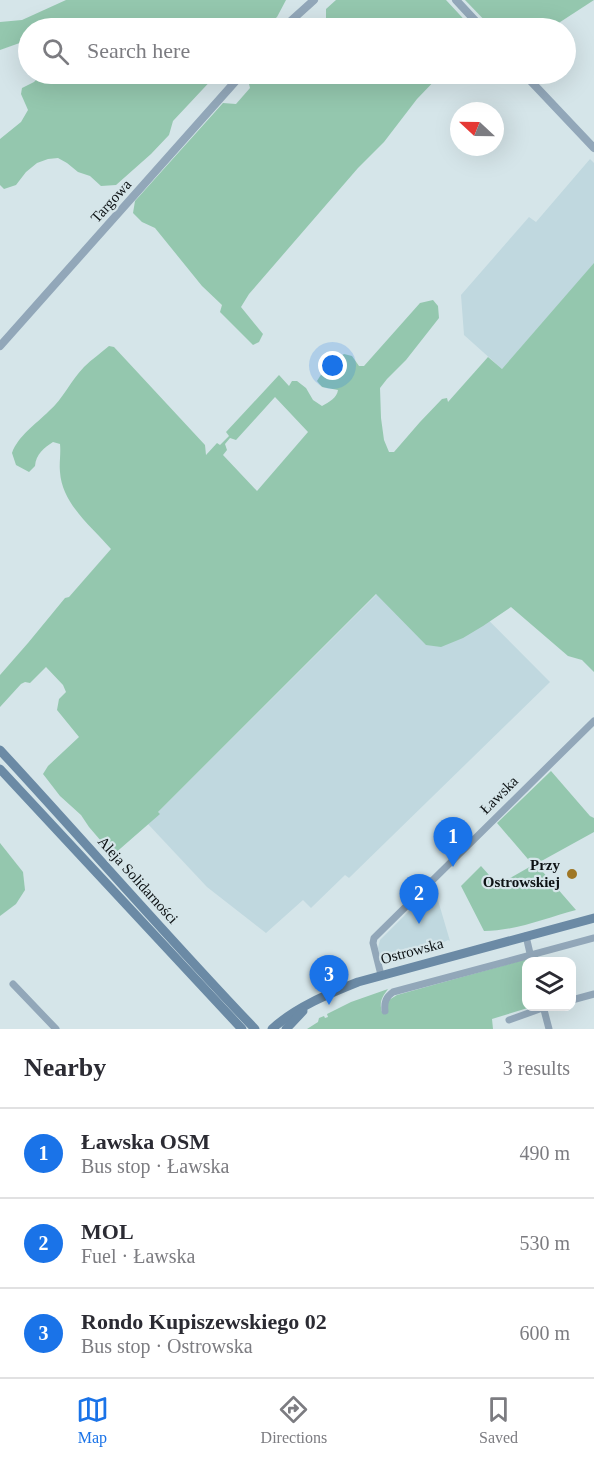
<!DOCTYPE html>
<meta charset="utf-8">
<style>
body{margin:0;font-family:"Times New Roman",serif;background:#f2f2f3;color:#2b2b33}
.controls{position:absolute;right:18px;bottom:18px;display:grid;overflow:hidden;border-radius:12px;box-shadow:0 6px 24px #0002}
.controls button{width:54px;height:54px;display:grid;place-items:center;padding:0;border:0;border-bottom:2px solid #e1e1e2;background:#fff;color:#2b2b33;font:30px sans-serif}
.compass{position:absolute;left:450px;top:102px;width:54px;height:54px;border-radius:50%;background:#fff;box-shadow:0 6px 24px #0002;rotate:292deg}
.you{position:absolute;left:333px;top:366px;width:21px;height:21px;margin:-15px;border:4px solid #fff;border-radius:50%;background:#1a73e8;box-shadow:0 0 0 9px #1a73e833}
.badge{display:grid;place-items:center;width:39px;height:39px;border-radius:50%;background:#1a73e8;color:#fff;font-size:20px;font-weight:700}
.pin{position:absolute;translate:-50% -50px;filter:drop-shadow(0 2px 3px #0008)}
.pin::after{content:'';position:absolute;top:32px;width:21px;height:18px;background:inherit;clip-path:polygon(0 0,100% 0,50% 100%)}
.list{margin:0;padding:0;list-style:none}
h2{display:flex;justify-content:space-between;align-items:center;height:78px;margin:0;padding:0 24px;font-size:26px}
h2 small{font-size:20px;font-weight:400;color:#7c7c81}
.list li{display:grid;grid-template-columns:39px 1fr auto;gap:18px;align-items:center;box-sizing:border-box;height:90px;padding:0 24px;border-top:2px solid #e1e1e2}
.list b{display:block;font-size:22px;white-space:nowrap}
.list p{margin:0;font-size:20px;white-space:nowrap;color:#7c7c81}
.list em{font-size:20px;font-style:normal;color:#7c7c81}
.icon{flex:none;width:33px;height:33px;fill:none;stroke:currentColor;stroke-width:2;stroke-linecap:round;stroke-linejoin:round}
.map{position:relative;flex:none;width:594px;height:1029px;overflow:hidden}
.search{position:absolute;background:#fff;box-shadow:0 6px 24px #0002;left:18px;right:18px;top:18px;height:66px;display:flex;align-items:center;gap:15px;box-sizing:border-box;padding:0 21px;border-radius:33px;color:#7c7c81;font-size:22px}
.sheet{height:348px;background:#fff}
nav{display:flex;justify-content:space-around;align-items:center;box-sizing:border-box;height:84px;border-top:2px solid #e1e1e2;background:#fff;font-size:16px;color:#7c7c81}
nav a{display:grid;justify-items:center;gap:3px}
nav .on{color:#1a73e8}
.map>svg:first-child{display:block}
.built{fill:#c0d8df}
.green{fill:#94c7ae;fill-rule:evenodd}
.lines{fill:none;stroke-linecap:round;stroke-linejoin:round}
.minor{stroke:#92a7b9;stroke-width:7}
.tertiary{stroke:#92a7b9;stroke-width:8}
.secondary{stroke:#6b8aa5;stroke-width:9}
.poi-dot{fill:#9f7725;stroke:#d5e5e9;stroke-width:2}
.labels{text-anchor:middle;stroke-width:4.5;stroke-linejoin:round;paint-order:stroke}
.street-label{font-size:15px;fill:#0d1214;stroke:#d5e5e9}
.poi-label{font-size:15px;font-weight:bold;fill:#0d1214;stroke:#d5e5e9;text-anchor:end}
</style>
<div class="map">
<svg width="594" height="1029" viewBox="0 0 594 1029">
<rect width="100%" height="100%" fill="#d5e5e9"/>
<g class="built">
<polygon points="590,159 594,163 594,264 502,369 464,335 461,295 529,217 536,222"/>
<polygon points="420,551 550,682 349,878 345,875 311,908 303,900 266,933 207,887 147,823"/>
<polygon points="426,894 437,897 450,941 448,940 434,947 391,959 380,956 378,948 380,940"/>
</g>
<g class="green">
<polygon points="66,0 286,0 277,17 263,28 28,28 28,40 0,50 0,22 22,20"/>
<polygon points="336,0 446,0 472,28 320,28 326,23 326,9"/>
<polygon points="465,0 594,0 551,28 492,28"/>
<polygon points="42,74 217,74 173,121 169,135 151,154 116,185 101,186 90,176 78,172 67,163 58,158 48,159 37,163 26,172 16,185 4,189 0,185 0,139 21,122 28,110 21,94 22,88 34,82"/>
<polygon points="250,74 441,74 417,99 384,142 358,168 249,294 241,307 263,334 259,342 253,345 220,312 222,305 202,286 155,228 142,222 133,213 135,201 223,103 236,104 250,88 247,76"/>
<path d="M 594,263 L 594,672 L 582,660 L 568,656 L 511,607 L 483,626 L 463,638 L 441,647 L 426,645 L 376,594 L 158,812 L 160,814 L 113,855 L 89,827 L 81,815 L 60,796 L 43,774 L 48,766 L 79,737 L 57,710 L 59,699 L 66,692 L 63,685 L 46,667 L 30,683 L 25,682 L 21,684 L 0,707 L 0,675 L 28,643 L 65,598 L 69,597 L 111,549 C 92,527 62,504 60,472 C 59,463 61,454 60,444 L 53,442 C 44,448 36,454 35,466 L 29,472 L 16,465 L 12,453 C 18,436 36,424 49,411 C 63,399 71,380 84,367 C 92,359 101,353 109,346 L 114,347 L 205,445 L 206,455 L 217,443 L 220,445 L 229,436 L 226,432 L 279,375 L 289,386 L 292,381 L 297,381 L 306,388 L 313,400 L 322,406 C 329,402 337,398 338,390 L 322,387 L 317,381 C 324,369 332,361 344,354 L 352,356 L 359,366 L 364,366 L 420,303 L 433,300 L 438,306 L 439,318 L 406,360 L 387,379 L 380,388 L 381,418 L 384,440 L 389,452 L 394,452 L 420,422 L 442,399 L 447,398 L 448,402 L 488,357 L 502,369 ZM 275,397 L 308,432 L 257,491 L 223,455 L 227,450 L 225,444 L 230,438 L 236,440 Z"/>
<path d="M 551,771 L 590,816 L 594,818 L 594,832 L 536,864 L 576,910 C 546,918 515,931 484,931 L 461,886 L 481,866 L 498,885 L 533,865 L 497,823 Z"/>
<polygon points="0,843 23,872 25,890 16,904 0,916"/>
<path d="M 538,956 L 539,961 L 526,962 L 526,1006 L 531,1007 L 492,1019 L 493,1029 L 307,1029 L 318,1022 L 319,1018 L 324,1016 L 325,1018 L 328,1017 L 327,1014 L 351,1002 L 388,989 C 382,997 379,1002 382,1012 L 389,1000 L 397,995 Z"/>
</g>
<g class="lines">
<g class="minor">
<polyline points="526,936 532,962"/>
<polyline points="381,975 373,943 374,938 594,721"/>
<polyline points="13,984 56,1029"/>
<polyline points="572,1000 594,994"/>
<polyline points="543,1006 549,1029"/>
<path d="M 385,1011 C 384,1002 386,997 393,992 L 594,938"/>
<polyline points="509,1020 548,1006"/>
</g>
<g class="tertiary">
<polyline points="456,0 482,28"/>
<polyline points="283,28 314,0"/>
<polyline points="524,74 594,148"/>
<polyline points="0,346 242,74"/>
</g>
<g class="secondary">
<path d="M 0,750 C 86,843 168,938 255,1029"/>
<polyline points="0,769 242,1029"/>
<path d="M 272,1029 C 296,1007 328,994 358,982 L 594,918"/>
<polyline points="286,1029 303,1011"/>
</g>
</g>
<circle class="poi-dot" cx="572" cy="874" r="6"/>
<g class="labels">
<g class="street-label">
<text transform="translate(111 201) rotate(-48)" y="5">Targowa</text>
<text transform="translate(499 795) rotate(-45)" y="5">Ławska</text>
<text transform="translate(138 880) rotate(48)" y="5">Aleja Solidarności</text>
<text transform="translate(412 951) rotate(-15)" y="5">Ostrowska</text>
</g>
<g class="poi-label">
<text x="560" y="870">Przy<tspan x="560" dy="17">Ostrowskiej</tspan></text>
</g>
</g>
</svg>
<div class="controls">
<button><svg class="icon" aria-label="layers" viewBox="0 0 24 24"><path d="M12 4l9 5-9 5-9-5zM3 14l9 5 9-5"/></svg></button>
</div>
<svg class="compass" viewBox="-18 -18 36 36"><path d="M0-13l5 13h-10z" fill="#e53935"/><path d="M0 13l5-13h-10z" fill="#7c7c81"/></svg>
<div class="you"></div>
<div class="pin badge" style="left:453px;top:867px">1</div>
<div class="pin badge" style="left:419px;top:924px">2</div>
<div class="pin badge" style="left:329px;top:1005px">3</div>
<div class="search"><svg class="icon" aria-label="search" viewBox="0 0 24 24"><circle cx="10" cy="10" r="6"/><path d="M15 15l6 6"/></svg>Search here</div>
</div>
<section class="sheet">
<h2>Nearby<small>3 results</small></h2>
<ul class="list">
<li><span class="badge">1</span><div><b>Ławska OSM</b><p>Bus stop · Ławska</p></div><em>490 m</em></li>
<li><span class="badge">2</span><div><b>MOL</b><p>Fuel · Ławska</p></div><em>530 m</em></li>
<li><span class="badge">3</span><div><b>Rondo Kupiszewskiego 02</b><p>Bus stop · Ostrowska</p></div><em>600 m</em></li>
</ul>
</section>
<nav>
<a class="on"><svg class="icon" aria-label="map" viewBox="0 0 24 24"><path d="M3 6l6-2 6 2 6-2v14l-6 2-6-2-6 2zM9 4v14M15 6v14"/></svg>Map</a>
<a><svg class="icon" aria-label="directions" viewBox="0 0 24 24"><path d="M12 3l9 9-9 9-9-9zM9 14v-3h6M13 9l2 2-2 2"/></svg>Directions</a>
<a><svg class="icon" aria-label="saved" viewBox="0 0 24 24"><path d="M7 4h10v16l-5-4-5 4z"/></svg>Saved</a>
</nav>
